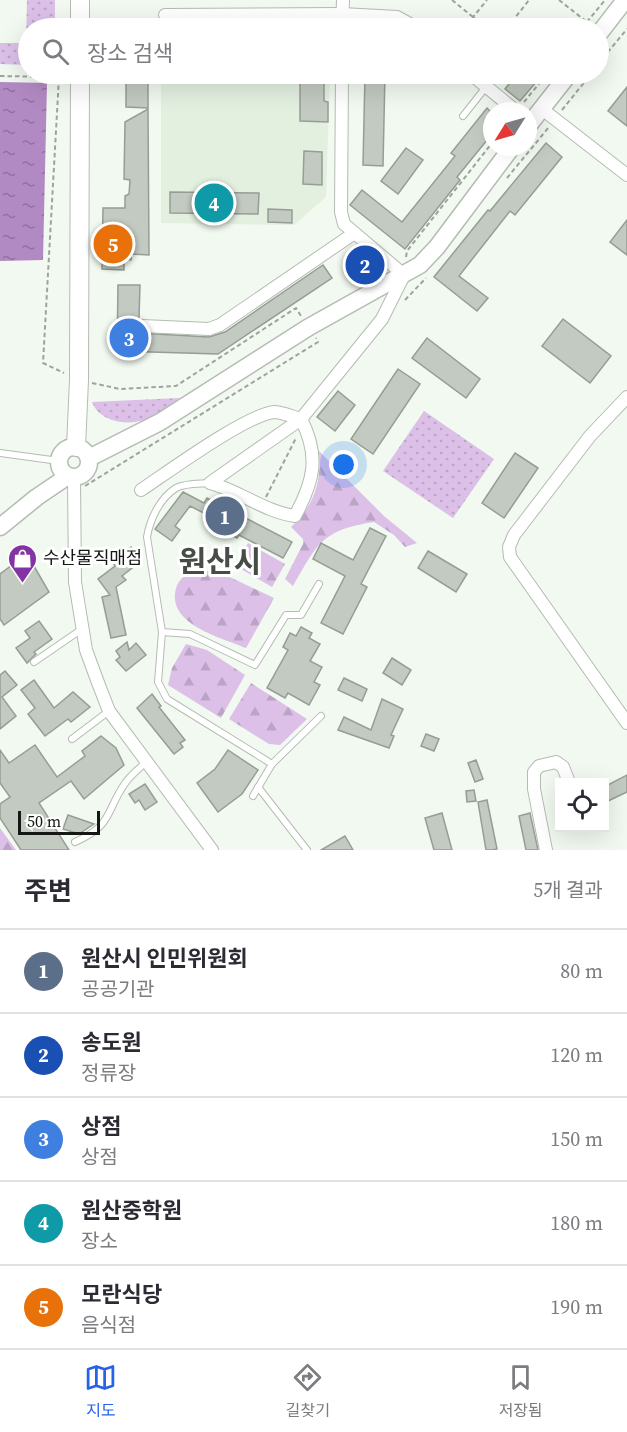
<!DOCTYPE html>
<html lang="ko">
<meta charset="utf-8">
<style>
body{margin:0;font-family:"Source Serif 4","Noto Sans KR",serif;background:#f2f2f3;color:#2b2b33}
.controls{position:absolute;right:18px;bottom:18px;display:grid;overflow:hidden;border-radius:0px;box-shadow:0 6px 24px #0002}
.controls button{width:54px;height:54px;display:grid;place-items:center;padding:0;border:0;border-bottom:2px solid #e1e1e2;background:#fff;color:#2b2b33;font:30px sans-serif}
.compass{position:absolute;left:483px;top:102px;width:54px;height:54px;border-radius:50%;background:#fff;box-shadow:0 6px 24px #0002;rotate:233deg}
.scale{position:absolute;left:18px;bottom:15px;width:82px;box-sizing:border-box;padding-left:6px;border:3px solid #141714;border-top:0;font-size:16px;line-height:21px;white-space:nowrap;color:#141714;-webkit-text-stroke:4px #fff;paint-order:stroke}
.you{position:absolute;left:344px;top:465px;width:21px;height:21px;margin:-15px;border:4px solid #fff;border-radius:50%;background:#1a73e8;box-shadow:0 0 0 9px #1a73e833}
.badge{display:grid;place-items:center;width:39px;height:39px;border-radius:50%;background:#2563eb;color:#fff;font-size:20px;font-weight:700}
.pin{position:absolute;translate:-50% -50%;border:3px solid #fff;box-shadow:0 2px 6px #0006}
.list{margin:0;padding:0;list-style:none}
h2{display:flex;justify-content:space-between;align-items:center;height:78px;margin:0;padding:0 24px;font-size:26px}
h2 small{font-size:20px;font-weight:400;color:#7c7c81}
.list li{display:grid;grid-template-columns:39px 1fr auto;gap:18px;align-items:center;box-sizing:border-box;height:84px;padding:0 24px;border-top:2px solid #e1e1e2}
.list b{display:block;font-size:22px;white-space:nowrap}
.list p{margin:0;font-size:20px;white-space:nowrap;color:#7c7c81}
.list em{font-size:20px;font-style:normal;color:#7c7c81}
.icon{flex:none;width:33px;height:33px;fill:none;stroke:currentColor;stroke-width:2;stroke-linecap:round;stroke-linejoin:round}
.map{position:relative;flex:none;width:627px;height:850px;overflow:hidden}
.search{position:absolute;background:#fff;box-shadow:0 6px 24px #0002;left:18px;right:18px;top:18px;height:66px;display:flex;align-items:center;gap:15px;box-sizing:border-box;padding:0 21px;border-radius:33px;color:#7c7c81;font-size:22px}
.sheet{height:498px;background:#fff}
nav{display:flex;justify-content:space-around;align-items:center;box-sizing:border-box;height:84px;border-top:2px solid #e1e1e2;background:#fff;font-size:16px;color:#7c7c81}
nav a{display:grid;justify-items:center;gap:3px}
nav .on{color:#2563eb}
.map>svg:first-child{display:block}
.built{fill:#e3f0e0}
.grass{fill:url(#grass-dots)}
.forest{fill:url(#forest-firs)}
.water{fill:url(#water-ripples)}
.building{fill:#c3cac1;stroke:#969d94;stroke-width:1.5}
.lines{fill:none;stroke-linecap:round;stroke-linejoin:round}
.lane-casing{stroke:#b5bcb3;stroke-width:8}
.street-casing{stroke:#b5bcb3;stroke-width:14}
.secondary-casing{stroke:#b5bcb3;stroke-width:19}
.primary-casing{stroke:#b5bcb3;stroke-width:20}
.path{stroke:#9ea49d;stroke-width:2;stroke-dasharray:4.5 3;stroke-linecap:butt}
.lane{stroke:#fff;stroke-width:6}
.street{stroke:#fff;stroke-width:12}
.secondary{stroke:#fff;stroke-width:16}
.primary{stroke:#fff;stroke-width:18}
.labels{text-anchor:middle;stroke-width:6;stroke-linejoin:round;paint-order:stroke}
.poi-label{font-size:18px;fill:#141714;stroke:#fff;text-anchor:start}
.town-label{font-size:30px;font-weight:bold;fill:#474d46;stroke:#fff}
</style>
<div class="map">
<svg width="627" height="850" viewBox="0 0 627 850">
<defs>
<pattern id="grass-dots" width="8" height="8" patternUnits="userSpaceOnUse" patternTransform="scale(1.5)"><rect width="8" height="8" fill="#dcc0e8"/><path d="M2 2h.1M6 6h.1" fill="none" stroke="#bca4c6" stroke-width="1.8" stroke-linecap="round"/></pattern>
<pattern id="forest-firs" width="22" height="20" patternUnits="userSpaceOnUse" patternTransform="scale(1.5)"><rect width="22" height="20" fill="#dcc0e8"/><path d="M5 1l3.5 6h-7zM16 11l3.5 6h-7z" fill="#bca4c6"/></pattern>
<pattern id="water-ripples" width="26" height="14" patternUnits="userSpaceOnUse" patternTransform="scale(1.5)"><rect width="26" height="14" fill="#b28ac3"/><path d="M2 4q2-2 4 0t4 0M15 11q2-2 4 0t4 0" fill="none" stroke="#90709d"/></pattern>
</defs>
<rect width="100%" height="100%" fill="#f1f9f0"/>
<polygon class="built" points="161,74 330,74 326,197 294,225 161,223"/>
<g class="grass">
<polygon points="27,0 55,0 55,28 28,28 28,65 0,64 0,43 26,43"/>
<path d="M 180,398 C 169,406 157,416 144,420 C 125,426 99,421 92,402 Z"/>
<polygon points="424,411 494,459 453,518 383,471"/>
</g>
<g class="forest">
<path d="M 319,451 L 384,516 L 417,543 L 405,547 L 394,535 L 374,522 C 322,530 318,543 293,586 L 285,579 L 303,544 L 303,539 L 291,527 C 314,506 322,481 319,451 Z"/>
<polygon points="248,543 285,564 272,587 236,566"/>
<path d="M 195,570 L 219,572 L 274,598 L 246,648 C 223,638 172,626 175,594 C 176,581 184,575 195,570 Z"/>
<polygon points="186,644 207,650 245,675 221,718 168,685 172,668"/>
<polygon points="251,683 307,719 280,745 269,744 229,719"/>
<polygon points="0,828 16,850 0,850"/>
</g>
<polygon class="water" points="0,82 47,83 43,260 0,261"/>
<g class="building">
<polygon points="126,74 148,74 148,108 126,107"/>
<polygon points="300,74 324,74 324,101 328,102 328,122 300,121"/>
<polygon points="365,74 385,74 383,166 363,165"/>
<polygon points="517,74 543,74 520,101 505,89"/>
<polygon points="627,87 627,126 608,111"/>
<polygon points="487,108 492,113 492,134 457,177 460,180 405,249 350,205 362,190 402,222 455,156 451,153"/>
<polygon points="148,109 149,255 131,254 131,260 124,259 124,270 102,269 103,208 125,208 125,196 129,194 130,180 124,179 125,122"/>
<polygon points="546,143 562,157 515,215 510,211 459,276 488,298 477,311 434,277 488,210 490,211"/>
<polygon points="406,148 423,160 398,194 381,181"/>
<polygon points="304,151 322,152 322,185 303,184"/>
<polygon points="170,192 259,193 258,214 170,213"/>
<polygon points="268,209 292,210 292,223 268,222"/>
<polygon points="627,220 627,255 610,242"/>
<polygon points="323,265 332,278 218,354 117,351 118,285 140,285 139,318 134,325 138,333 209,337 225,332"/>
<polygon points="563,319 611,356 590,383 542,346"/>
<polygon points="427,338 480,379 466,398 412,358"/>
<polygon points="398,369 420,384 373,454 351,439"/>
<polygon points="338,391 355,405 335,431 317,417"/>
<polygon points="515,453 538,468 504,518 482,503"/>
<polygon points="183,492 204,503 207,498 292,542 283,558 239,535 237,538 224,531 227,525 190,506 175,526 180,530 172,541 155,529"/>
<polygon points="370,528 386,536 361,584 367,587 343,634 321,623 345,576 313,559 321,543 353,560"/>
<polygon points="131,547 141,561 122,576 126,580 116,587 126,635 111,638 102,597 110,595 98,579 115,566 112,561"/>
<polygon points="428,551 467,574 456,592 418,568"/>
<polygon points="27,554 49,592 4,625 0,619 0,574"/>
<polygon points="39,621 52,639 34,652 36,654 27,663 16,648 30,638 25,631"/>
<polygon points="301,627 312,633 309,638 320,644 310,661 322,667 314,682 320,685 309,705 288,693 285,698 267,688 288,650 283,647 290,633 296,636"/>
<polygon points="127,642 129,650 136,643 146,655 126,671 116,660 120,657 116,651"/>
<polygon points="392,658 411,670 402,685 383,673"/>
<polygon points="5,671 17,685 2,697 16,716 0,729 0,675"/>
<polygon points="344,678 367,689 362,701 338,690"/>
<polygon points="34,680 54,708 73,692 90,707 71,722 68,719 45,736 28,714 35,708 21,690"/>
<polygon points="152,694 161,706 159,707 185,740 180,743 183,747 174,754 137,708"/>
<polygon points="382,699 403,709 391,735 394,736 389,748 338,730 344,717 371,730"/>
<polygon points="426,734 439,739 434,751 421,746"/>
<polygon points="101,736 116,748 124,765 84,799 71,781 39,803 69,850 21,850 0,818 0,804 10,797 0,783 0,750 9,763 35,745 57,777 85,756 82,751"/>
<polygon points="228,750 258,770 242,794 218,812 197,783 215,769"/>
<polygon points="476,760 483,779 475,782 468,763"/>
<polygon points="627,775 627,792 604,803 604,787"/>
<polygon points="145,784 157,802 145,810 139,800 135,803 129,794"/>
<polygon points="474,790 476,801 467,802 466,791"/>
<polygon points="487,800 497,849 492,850 486,850 478,802"/>
<polygon points="442,813 452,850 434,850 425,818"/>
<polygon points="530,813 538,850 526,850 519,816"/>
<polygon points="68,815 94,824 79,834 63,829"/>
<polygon points="345,836 353,850 321,850"/>
</g>
<g class="lines">
<defs>
<g id="lane">
<polyline points="463,116 486,87"/>
<polyline points="0,453 59,461"/>
<path d="M 210,483 C 200,484 185,483 176,488 C 160,498 150,519 147,537 L 162,632 L 158,682 L 167,699 L 272,764"/>
<polyline points="162,632 190,634 255,665 286,615 301,615 319,584"/>
<polyline points="34,662 82,629"/>
<polyline points="72,739 109,711"/>
<polyline points="258,787 307,850"/>
<polyline points="253,796 272,764 321,716"/>
<path d="M 75,842 C 114,825 105,811 126,782 C 131,775 140,768 146,762"/>
</g>
<g id="street">
<polyline points="165,15 342,14 397,17 417,28"/>
<polyline points="342,28 343,0"/>
<polyline points="471,74 516,111"/>
<polyline points="542,109 627,175"/>
<polyline points="142,326 209,329 220,325 353,234"/>
<polyline points="627,397 590,436 514,535 509,547 510,557 627,723"/>
<polyline points="74,478 75,582 86,650 97,680 109,711 212,850"/>
<path d="M 141,490 C 168,472 246,415 274,412 C 282,412 293,417 301,419 C 320,456 314,481 295,516 C 265,512 240,491 210,483 L 301,419 L 382,319 L 404,275 L 344,224 L 341,212 L 342,74"/>
<polyline points="546,850 534,789 534,772 539,766 556,762 563,767 569,782"/>
</g>
<g id="secondary">
<polyline points="598,35 625,0"/>
<polyline points="528,126 569,74"/>
<circle cx="74" cy="462" r="15"/>
<polyline points="89,458 160,422 309,327 420,265 437,247 512,147"/>
<polyline points="0,527 37,497 68,476"/>
</g>
<g id="primary">
<polyline points="80,28 80,0"/>
<polyline points="76,447 79,380 80,74"/>
</g>
</defs>
<use href="#lane" class="lane-casing"/>
<use href="#street" class="street-casing"/>
<use href="#secondary" class="secondary-casing"/>
<use href="#primary" class="primary-casing"/>
<g class="path">
<polyline points="452,0 473,17"/>
<polyline points="559,0 587,22"/>
<polyline points="486,28 473,17 487,0"/>
<polyline points="507,28 529,0"/>
<polyline points="582,28 605,0"/>
<polyline points="598,64 627,29"/>
<polyline points="0,76 59,77 43,363 64,373"/>
<polyline points="524,102 547,74"/>
<polyline points="562,110 591,74"/>
<polyline points="507,178 549,127"/>
<polyline points="406,257 407,251 492,143"/>
<polyline points="405,300 426,278"/>
<polyline points="92,383 120,389 176,386 296,308 301,316"/>
<polyline points="85,486 318,342 316,338"/>
<polyline points="266,497 296,438"/>
</g>
<use href="#lane" class="lane"/>
<use href="#street" class="street"/>
<use href="#secondary" class="secondary"/>
<use href="#primary" class="primary"/>
</g>
<defs>
<symbol id="shop-pin" viewBox="-11 -11 22 30"><path d="M0 17L-7.5 6A9.5 9.5 0 1 1 7.5 6Z" fill="#8433a2" stroke="#fff"/><path d="M-5-2.5h2.3a2.7 3.5 0 0 1 5.4 0H5L5.5 6h-11ZM-1.5-2.5h3a1.5 2.3 0 0 0-3 0Z" fill="#fff"/></symbol>
</defs>
<g fill-rule="evenodd">
<use href="#shop-pin" x="6" y="542" width="33" height="45"/>
</g>
<g class="labels">
<g class="poi-label">
<text x="43" y="564">수산물직매점</text>
</g>
<g class="town-label">
<text x="220" y="572">원산시</text>
</g>
</g>
</svg>
<div class="controls">
<button><svg class="icon" aria-label="locate" viewBox="0 0 24 24"><circle cx="12" cy="12" r="6"/><path d="M12 2v4M12 18v4M2 12h4M18 12h4"/></svg></button>
</div>
<svg class="compass" viewBox="-18 -18 36 36"><path d="M0-13l5 13h-10z" fill="#e53935"/><path d="M0 13l5-13h-10z" fill="#7c7c81"/></svg>
<div class="scale">50 m</div>
<div class="you"></div>
<div class="pin badge" style="left:225px;top:516px;background:#5c6f8a">1</div>
<div class="pin badge" style="left:365px;top:265px;background:#1a4fb4">2</div>
<div class="pin badge" style="left:129px;top:338px;background:#3f7fe0">3</div>
<div class="pin badge" style="left:214px;top:203px;background:#0f9aa8">4</div>
<div class="pin badge" style="left:113px;top:244px;background:#e8710a">5</div>
<div class="search"><svg class="icon" aria-label="search" viewBox="0 0 24 24"><circle cx="10" cy="10" r="6"/><path d="M15 15l6 6"/></svg>장소 검색</div>
</div>
<section class="sheet">
<h2>주변<small>5개 결과</small></h2>
<ul class="list">
<li><span class="badge" style="background:#5c6f8a">1</span><div><b>원산시 인민위원회</b><p>공공기관</p></div><em>80 m</em></li>
<li><span class="badge" style="background:#1a4fb4">2</span><div><b>송도원</b><p>정류장</p></div><em>120 m</em></li>
<li><span class="badge" style="background:#3f7fe0">3</span><div><b>상점</b><p>상점</p></div><em>150 m</em></li>
<li><span class="badge" style="background:#0f9aa8">4</span><div><b>원산중학원</b><p>장소</p></div><em>180 m</em></li>
<li><span class="badge" style="background:#e8710a">5</span><div><b>모란식당</b><p>음식점</p></div><em>190 m</em></li>
</ul>
</section>
<nav>
<a class="on"><svg class="icon" aria-label="map" viewBox="0 0 24 24"><path d="M3 6l6-2 6 2 6-2v14l-6 2-6-2-6 2zM9 4v14M15 6v14"/></svg>지도</a>
<a><svg class="icon" aria-label="directions" viewBox="0 0 24 24"><path d="M12 3l9 9-9 9-9-9zM9 14v-3h6M13 9l2 2-2 2"/></svg>길찾기</a>
<a><svg class="icon" aria-label="saved" viewBox="0 0 24 24"><path d="M7 4h10v16l-5-4-5 4z"/></svg>저장됨</a>
</nav>
